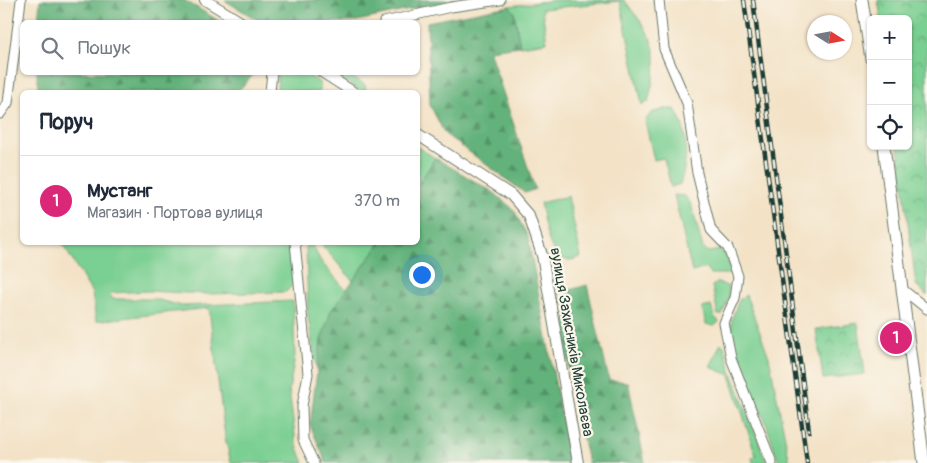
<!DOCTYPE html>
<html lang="uk">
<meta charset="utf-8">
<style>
body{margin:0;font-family:Pangolin,sans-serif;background:#f2f2f3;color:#1f2937}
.controls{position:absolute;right:15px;top:15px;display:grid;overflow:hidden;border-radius:8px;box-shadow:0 1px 4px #0004}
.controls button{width:45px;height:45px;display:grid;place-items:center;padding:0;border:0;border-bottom:1px solid #e0e1e3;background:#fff;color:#1f2937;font:25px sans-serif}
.compass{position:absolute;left:807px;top:15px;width:45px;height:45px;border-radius:50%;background:#fff;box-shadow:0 1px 4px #0004;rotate:101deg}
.you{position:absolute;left:421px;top:274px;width:18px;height:18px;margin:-12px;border:4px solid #fff;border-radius:50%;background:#1a73e8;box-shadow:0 0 0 8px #1a73e833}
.badge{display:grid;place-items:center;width:32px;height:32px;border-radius:50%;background:#db2777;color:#fff;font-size:16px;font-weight:700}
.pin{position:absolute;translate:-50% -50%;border:2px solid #fff;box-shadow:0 1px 5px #0006}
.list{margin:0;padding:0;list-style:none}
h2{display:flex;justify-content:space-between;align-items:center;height:65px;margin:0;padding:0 20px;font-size:21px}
h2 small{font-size:16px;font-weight:400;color:#747a83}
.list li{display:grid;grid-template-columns:32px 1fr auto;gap:15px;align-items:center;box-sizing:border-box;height:90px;padding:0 20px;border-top:1px solid #e0e1e3}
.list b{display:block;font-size:19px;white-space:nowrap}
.list p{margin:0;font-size:16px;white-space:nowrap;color:#747a83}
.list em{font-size:16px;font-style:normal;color:#747a83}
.icon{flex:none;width:28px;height:28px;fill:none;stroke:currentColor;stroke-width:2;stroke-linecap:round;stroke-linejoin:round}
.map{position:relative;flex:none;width:927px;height:463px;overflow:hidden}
.search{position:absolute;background:#fff;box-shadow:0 1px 4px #0004;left:20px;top:20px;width:400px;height:55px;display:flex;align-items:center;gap:12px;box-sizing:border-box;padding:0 18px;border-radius:8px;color:#747a83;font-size:19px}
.panel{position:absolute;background:#fff;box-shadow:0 1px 4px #0004;left:20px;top:90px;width:400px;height:155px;border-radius:8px}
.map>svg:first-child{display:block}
.green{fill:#7acf92;stroke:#4c8663}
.forest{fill:url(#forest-firs);stroke:#417858}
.park{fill:url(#park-crowns);stroke:#4c8663}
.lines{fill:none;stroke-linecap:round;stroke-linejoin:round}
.minor-casing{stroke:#697767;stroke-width:11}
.tertiary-casing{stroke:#697767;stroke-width:12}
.secondary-casing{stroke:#697767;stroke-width:13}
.minor{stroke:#fff;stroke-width:9}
.tertiary{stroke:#fff;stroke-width:10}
.secondary{stroke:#fff;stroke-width:11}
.rail-casing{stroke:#1f3d34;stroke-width:4.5}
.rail{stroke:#fbf7ec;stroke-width:2.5;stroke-dasharray:8;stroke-linecap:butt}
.labels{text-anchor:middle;stroke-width:4.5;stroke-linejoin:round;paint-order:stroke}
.street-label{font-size:15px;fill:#1f3d34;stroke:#fbf7ec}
</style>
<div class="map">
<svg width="927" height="463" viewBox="0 0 927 463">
<defs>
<pattern id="forest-firs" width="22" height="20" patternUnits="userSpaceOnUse" patternTransform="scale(1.25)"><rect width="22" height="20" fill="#63b27c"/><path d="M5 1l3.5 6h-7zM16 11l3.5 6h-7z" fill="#519266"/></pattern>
<pattern id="park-crowns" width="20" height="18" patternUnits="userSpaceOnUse" patternTransform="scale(1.25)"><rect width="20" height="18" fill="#7acf92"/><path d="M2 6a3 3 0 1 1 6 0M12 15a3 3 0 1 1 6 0" fill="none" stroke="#63a978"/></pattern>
</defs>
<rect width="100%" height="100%" fill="#fbf7ec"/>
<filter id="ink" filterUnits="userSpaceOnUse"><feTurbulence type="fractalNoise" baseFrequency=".02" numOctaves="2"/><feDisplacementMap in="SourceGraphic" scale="10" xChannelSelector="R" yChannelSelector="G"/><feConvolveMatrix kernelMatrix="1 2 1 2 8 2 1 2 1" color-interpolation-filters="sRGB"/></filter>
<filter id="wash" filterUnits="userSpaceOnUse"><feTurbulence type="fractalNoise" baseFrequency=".0096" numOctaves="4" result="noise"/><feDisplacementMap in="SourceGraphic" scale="20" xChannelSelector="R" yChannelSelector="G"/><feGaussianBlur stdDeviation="1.12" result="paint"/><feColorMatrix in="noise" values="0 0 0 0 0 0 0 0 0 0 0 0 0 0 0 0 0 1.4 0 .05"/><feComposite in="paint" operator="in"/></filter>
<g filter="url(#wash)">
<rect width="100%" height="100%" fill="#f3e2c6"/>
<g class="green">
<path d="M 555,0 L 624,0 C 656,40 662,50 648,102 L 642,105 L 620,1 L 542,9 L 547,42 L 520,46 L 514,11 L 509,6 Z"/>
<polygon points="303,72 320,83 320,92 277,92 278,73"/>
<polygon points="332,74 345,73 365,85 366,89 362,91"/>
<path d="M 665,109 L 675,109 C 689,131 688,160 680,184 L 671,187 L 664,158 L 654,160 L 645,121 L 651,113 Z"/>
<polygon points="418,147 435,158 418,185"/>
<polygon points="674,195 685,196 691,204 703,248 708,252 721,250 727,256 732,274 710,274 706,268 692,272"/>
<path d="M 568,196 L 581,257 C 575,259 568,262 562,258 C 546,250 544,218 540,203 Z"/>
<polygon points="62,243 294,243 294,284 286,292 206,294 147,291 110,293 112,299 155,299 182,306 293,301 295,356 289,390 296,443 304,463 231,463 225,437 209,308 96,321 92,293"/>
<path d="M 306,243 L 311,243 L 322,263 L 347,291 C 325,320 322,337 317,372 L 308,317 Z"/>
<polygon points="320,243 380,243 354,282"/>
<polygon points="718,282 729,287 729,298 722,315 718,315 712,286"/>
<polygon points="746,295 769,357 790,463 779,463 765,420 746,386 734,341 731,321 739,300"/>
<polygon points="711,306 714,316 719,322 714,326 706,324 702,308"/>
<polygon points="721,343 724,346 731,371 767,463 753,463 752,458 756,456 730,375 710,367"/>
</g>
<g class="forest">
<polygon points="40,0 184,0 221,22 38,22"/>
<polygon points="224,0 456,0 352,22 261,22"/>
<polygon points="509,6 514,11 520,46 489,50 535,189 525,193 445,134 430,105 427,22"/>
<polygon points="37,73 37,72 255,73 237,92 38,92"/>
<polygon points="435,158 493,192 514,210 528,237 570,463 326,463 310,425 321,340 331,311 380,243 418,242 418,185"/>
<path d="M 587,285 L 609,380 L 628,382 L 645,463 L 588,463 C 578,412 556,340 570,290 Z"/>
</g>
<g class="park">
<polygon points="878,0 927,0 927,296 916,285 898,146 908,146 908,19 881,19"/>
<polygon points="858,323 865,374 823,379 816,329"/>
</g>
</g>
<g filter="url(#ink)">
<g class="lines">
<defs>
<g id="minor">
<polyline points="659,0 664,49 687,103 697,173 711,230 728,248 738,276 735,298 724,323 731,358 772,463"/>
<polyline points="384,22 451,7 500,0"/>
<polyline points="270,92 272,72"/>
<polyline points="0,114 8,103 21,0"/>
<polyline points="295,242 308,374 302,406 303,440 314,463"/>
<polyline points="902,289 927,309"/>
</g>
<g id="tertiary">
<polyline points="205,0 241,22"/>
<polyline points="322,72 353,92"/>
<polyline points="418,135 511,195 529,216 542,255 578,463"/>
</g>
<g id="secondary">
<polyline points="862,0 871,59"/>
<polyline points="884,146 924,463"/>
</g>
</defs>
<use href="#minor" class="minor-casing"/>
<use href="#tertiary" class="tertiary-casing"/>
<use href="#secondary" class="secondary-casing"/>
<use href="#minor" class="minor"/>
<use href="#tertiary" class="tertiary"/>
<use href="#secondary" class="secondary"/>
<defs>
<g id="rail">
<polyline points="744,0 807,463"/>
<polyline points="753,0 809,431"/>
</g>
</defs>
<use href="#rail" class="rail-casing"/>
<use href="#rail" class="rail"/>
</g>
</g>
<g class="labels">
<g class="street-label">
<text transform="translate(572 342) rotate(80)" y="5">вулиця Захисників Миколаєва</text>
</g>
</g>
</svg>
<div class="controls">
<button>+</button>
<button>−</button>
<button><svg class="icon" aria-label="locate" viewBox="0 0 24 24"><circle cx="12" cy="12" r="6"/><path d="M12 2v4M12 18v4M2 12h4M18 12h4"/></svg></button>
</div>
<svg class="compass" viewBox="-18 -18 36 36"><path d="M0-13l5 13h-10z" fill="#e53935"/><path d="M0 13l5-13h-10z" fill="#747a83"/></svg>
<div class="you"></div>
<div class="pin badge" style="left:896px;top:338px">1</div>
<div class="search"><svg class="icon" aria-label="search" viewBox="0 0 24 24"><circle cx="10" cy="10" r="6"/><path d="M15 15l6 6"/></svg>Пошук</div>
<section class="panel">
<h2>Поруч<small></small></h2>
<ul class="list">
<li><span class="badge">1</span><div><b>Мустанг</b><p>Магазин · Портова вулиця</p></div><em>370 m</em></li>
</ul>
</section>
</div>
